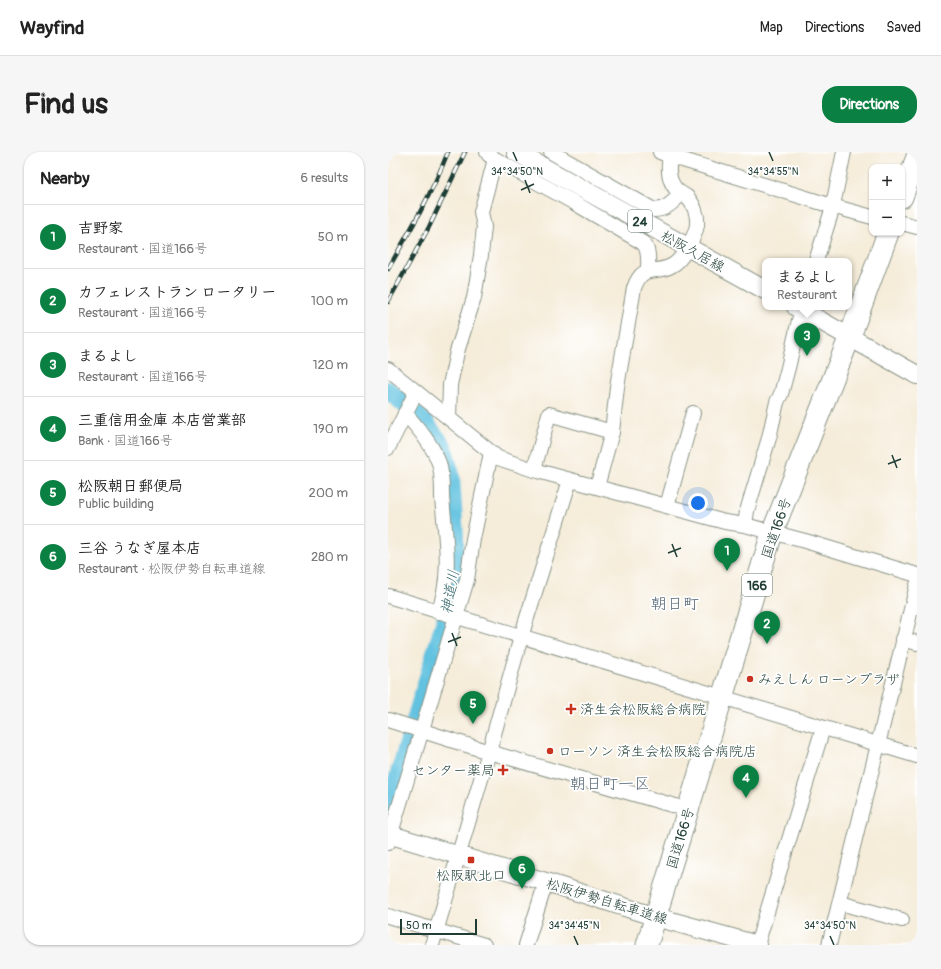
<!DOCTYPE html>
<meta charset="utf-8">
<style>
body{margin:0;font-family:Pangolin,"Klee One",sans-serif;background:#f6f6f6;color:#222}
.controls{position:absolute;right:12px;top:12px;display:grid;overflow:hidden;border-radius:8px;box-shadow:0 1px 3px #0004}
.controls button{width:36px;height:36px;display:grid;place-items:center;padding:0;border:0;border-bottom:1px solid #e0e0e0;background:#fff;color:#222;font:20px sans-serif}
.scale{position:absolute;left:12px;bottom:10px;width:77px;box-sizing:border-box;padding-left:4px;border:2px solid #1f3d34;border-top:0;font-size:11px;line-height:14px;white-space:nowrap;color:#1f3d34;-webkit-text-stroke:3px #fff;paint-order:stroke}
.you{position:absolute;left:310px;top:351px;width:14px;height:14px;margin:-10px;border:3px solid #fff;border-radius:50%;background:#1a73e8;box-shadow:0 0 0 6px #1a73e833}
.badge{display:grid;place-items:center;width:26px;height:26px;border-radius:50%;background:#0b8043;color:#fff;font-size:13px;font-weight:700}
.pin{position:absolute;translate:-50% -33px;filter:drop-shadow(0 1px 2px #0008)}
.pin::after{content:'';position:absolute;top:21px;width:14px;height:12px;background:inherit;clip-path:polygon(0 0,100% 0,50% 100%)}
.popup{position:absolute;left:374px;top:106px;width:90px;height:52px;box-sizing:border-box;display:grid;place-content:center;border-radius:8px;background:#fff;filter:drop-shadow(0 1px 3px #0005);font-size:13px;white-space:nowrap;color:#767676}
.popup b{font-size:15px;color:#222}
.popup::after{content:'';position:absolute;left:50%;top:100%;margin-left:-8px;border:8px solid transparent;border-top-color:#fff}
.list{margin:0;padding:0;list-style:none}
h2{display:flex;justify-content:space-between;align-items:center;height:52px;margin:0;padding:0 16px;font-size:17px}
h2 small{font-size:13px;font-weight:400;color:#767676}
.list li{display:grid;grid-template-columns:26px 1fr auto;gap:12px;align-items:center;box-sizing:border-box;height:64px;padding:0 16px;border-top:1px solid #e0e0e0}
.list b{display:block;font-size:15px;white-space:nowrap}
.list p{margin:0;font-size:13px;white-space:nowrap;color:#767676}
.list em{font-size:13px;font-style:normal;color:#767676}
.map{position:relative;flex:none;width:529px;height:793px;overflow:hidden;border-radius:16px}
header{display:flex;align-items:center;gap:24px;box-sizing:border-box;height:56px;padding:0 20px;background:#fff;border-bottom:1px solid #e0e0e0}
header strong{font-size:19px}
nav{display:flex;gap:22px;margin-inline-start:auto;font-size:14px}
.intro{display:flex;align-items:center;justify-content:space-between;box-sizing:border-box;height:96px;padding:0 24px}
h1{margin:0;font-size:28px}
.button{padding:10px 18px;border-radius:16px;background:#0b8043;color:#fff;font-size:14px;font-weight:700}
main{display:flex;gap:24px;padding:0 24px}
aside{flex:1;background:#fff;border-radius:16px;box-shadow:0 1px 3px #0004}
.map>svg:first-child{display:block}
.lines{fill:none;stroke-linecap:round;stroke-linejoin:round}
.river{stroke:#62c2e0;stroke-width:18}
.minor-casing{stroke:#8a9486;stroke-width:16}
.major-casing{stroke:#8a9486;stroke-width:20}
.highway-casing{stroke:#8a9486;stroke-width:23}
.minor{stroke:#fff;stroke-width:14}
.major{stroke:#fff;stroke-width:18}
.highway{stroke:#fff;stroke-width:21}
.rail-casing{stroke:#1f3d34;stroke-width:4.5}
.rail{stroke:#fff;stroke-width:3;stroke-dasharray:9;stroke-linecap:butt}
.ticks{fill:none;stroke:#1f3d34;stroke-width:1.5}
.poi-dot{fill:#c8321e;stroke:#fff;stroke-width:1.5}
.labels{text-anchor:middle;stroke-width:3.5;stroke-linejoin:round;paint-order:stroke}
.shield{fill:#fff;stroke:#627771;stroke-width:1}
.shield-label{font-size:13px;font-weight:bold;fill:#1f3d34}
.street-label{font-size:14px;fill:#1f3d34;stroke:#fff}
.poi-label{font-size:14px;fill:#1f3d34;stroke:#fff;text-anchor:start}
.water-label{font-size:15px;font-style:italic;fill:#336568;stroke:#fff}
.quarter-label{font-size:16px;fill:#556673;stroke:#fff}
.ticks-label{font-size:10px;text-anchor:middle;fill:#1f3d34;stroke:#fff;stroke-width:3.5;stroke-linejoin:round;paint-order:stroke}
</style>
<header>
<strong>Wayfind</strong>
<nav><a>Map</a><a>Directions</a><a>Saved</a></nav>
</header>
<div class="intro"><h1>Find us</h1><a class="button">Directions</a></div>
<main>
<aside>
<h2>Nearby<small>6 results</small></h2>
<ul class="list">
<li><span class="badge">1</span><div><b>吉野家</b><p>Restaurant · 国道166号</p></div><em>50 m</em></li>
<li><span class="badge">2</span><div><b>カフェレストラン ロータリー</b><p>Restaurant · 国道166号</p></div><em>100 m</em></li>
<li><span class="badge">3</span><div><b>まるよし</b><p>Restaurant · 国道166号</p></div><em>120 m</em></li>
<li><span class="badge">4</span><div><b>三重信用金庫 本店営業部</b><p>Bank · 国道166号</p></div><em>190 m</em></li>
<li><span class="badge">5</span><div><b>松阪朝日郵便局</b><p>Public building</p></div><em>200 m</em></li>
<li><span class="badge">6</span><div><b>三谷 うなぎ屋本店</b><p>Restaurant · 松阪伊勢自転車道線</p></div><em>280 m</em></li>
</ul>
</aside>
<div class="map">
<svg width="529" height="793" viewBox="0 0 529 793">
<rect width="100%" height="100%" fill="#fff"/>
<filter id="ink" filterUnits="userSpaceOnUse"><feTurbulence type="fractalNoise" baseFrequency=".025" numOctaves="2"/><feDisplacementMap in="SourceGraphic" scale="8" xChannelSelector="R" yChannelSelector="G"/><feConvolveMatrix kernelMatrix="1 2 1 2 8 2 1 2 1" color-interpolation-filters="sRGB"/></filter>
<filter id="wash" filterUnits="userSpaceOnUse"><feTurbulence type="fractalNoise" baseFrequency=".012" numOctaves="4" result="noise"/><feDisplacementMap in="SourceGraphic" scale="16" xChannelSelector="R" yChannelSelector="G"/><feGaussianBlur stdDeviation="0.9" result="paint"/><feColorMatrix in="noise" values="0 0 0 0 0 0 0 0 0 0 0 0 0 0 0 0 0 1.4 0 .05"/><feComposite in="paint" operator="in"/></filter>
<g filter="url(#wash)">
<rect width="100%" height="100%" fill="#f5ecd9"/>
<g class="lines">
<polyline class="river" points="0,238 35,268 55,294 63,323 67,386 67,423 57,468 0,658"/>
</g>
</g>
<g filter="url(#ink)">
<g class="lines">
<defs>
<g id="minor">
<path d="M 99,0 L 101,3 L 107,7 L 185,50 L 255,91 C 262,98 260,110 260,119"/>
<path d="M 163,0 L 266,58 C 278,58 285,50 293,42"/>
<polyline points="272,0 282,4 444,54 484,65"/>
<polyline points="514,71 529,75"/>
<polyline points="428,109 444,58 456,0"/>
<polyline points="0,217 110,306 146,318 337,370 357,373 417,389 529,423"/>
<path d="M 17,261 C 30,276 44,292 51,311 C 54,320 54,335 54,345 C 57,383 65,424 50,460"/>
<polyline points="61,266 62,233 69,200 86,146 93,103 96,75 93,60 107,7"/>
<polyline points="0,296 28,240"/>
<polyline points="146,318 161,262 224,280"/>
<path d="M 209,335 L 224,280 L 229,235 L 246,136 C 255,111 265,123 283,114 C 294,109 307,85 309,73 C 310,63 306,52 299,45 C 295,42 290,40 287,36 C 279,26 280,12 283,0"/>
<polyline points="279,354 305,261"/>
<polyline points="357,373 359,359 381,286 389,250 393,242 400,216 411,168"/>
<polyline points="0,444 529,604"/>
<polyline points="515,487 529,491"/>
<polyline points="0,568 101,600 301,658"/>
<polyline points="0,691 79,428 85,387 103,301"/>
<polyline points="452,751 514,768"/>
<polyline points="0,764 96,793"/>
<polyline points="44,793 101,600 133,485 182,328"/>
<polyline points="138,793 158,730"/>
<polyline points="369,793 435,576"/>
<polyline points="441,793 529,433"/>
</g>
<g id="major">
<polyline points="128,0 377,138"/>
<polyline points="408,155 529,223"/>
<polyline points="0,682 158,730 268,765 369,793"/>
</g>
<g id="highway">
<polyline points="514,45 529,5"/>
<polyline points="259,793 384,381 462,184 500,81"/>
</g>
</defs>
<use href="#minor" class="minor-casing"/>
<use href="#major" class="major-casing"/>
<use href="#highway" class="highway-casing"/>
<use href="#minor" class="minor"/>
<use href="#major" class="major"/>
<use href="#highway" class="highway"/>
<defs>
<g id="rail">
<path d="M 0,117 C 22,79 44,41 60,0"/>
<polyline points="0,150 41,75 77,0"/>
</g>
</defs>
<use href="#rail" class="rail-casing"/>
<use href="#rail" class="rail"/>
</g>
</g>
<path class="ticks" d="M 125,0 L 129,9M 381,0 L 385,9M 137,28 L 142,41M 133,38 L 146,32M 504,303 L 509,316M 500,312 L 513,307M 284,392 L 289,405M 280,401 L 293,396M 64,481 L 69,494M 60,490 L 73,485M 186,784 L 190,793M 442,784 L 446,793"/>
<g class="poi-dot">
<circle cx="362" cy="527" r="4"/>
<path d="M181 551h4v4h4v4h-4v4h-4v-4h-4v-4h4z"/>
<circle cx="162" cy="599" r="4"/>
<path d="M113 612h4v4h4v4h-4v4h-4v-4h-4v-4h4z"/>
<rect x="79" y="704" width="8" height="8" rx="2"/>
</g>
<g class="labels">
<g class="shield">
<rect x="240" y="58" width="24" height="22" rx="3"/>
<rect x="354" y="422" width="30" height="22" rx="3"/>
</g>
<g class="shield-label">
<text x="252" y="74">24</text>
<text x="369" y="438">166</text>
</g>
<g class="street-label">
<text transform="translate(305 99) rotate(29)" y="5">松阪久居線</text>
<text transform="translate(388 376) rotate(-71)" y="5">国道166号</text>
<text transform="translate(292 686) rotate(-73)" y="5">国道166号</text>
<text transform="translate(219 749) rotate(17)" y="5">松阪伊勢自転車道線</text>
</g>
<g class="poi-label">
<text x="370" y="532">みえしん ローンプラザ</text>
<text x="192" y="562">済生会松阪総合病院</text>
<text x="170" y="604">ローソン 済生会松阪総合病院店</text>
<text x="107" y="623" text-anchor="end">センター薬局</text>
<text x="83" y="728" text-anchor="middle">松阪駅北口</text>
</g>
<g class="water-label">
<text transform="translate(62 440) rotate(-80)" y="5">神道川</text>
</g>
<g class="quarter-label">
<text x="287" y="457">朝日町</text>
<text x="222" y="637">朝日町一区</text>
</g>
</g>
<g class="ticks-label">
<text x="129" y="23">34°34'50"N</text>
<text x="385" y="23">34°34'55"N</text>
<text x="186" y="777">34°34'45"N</text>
<text x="442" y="777">34°34'50"N</text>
</g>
</svg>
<div class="controls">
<button>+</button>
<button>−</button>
</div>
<div class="scale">50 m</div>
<div class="you"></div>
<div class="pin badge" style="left:339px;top:419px">1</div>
<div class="pin badge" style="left:379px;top:492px">2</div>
<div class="pin badge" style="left:419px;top:204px">3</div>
<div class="popup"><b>まるよし</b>Restaurant</div>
<div class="pin badge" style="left:358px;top:646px">4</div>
<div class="pin badge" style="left:85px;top:572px">5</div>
<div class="pin badge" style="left:134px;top:737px">6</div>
</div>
</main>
